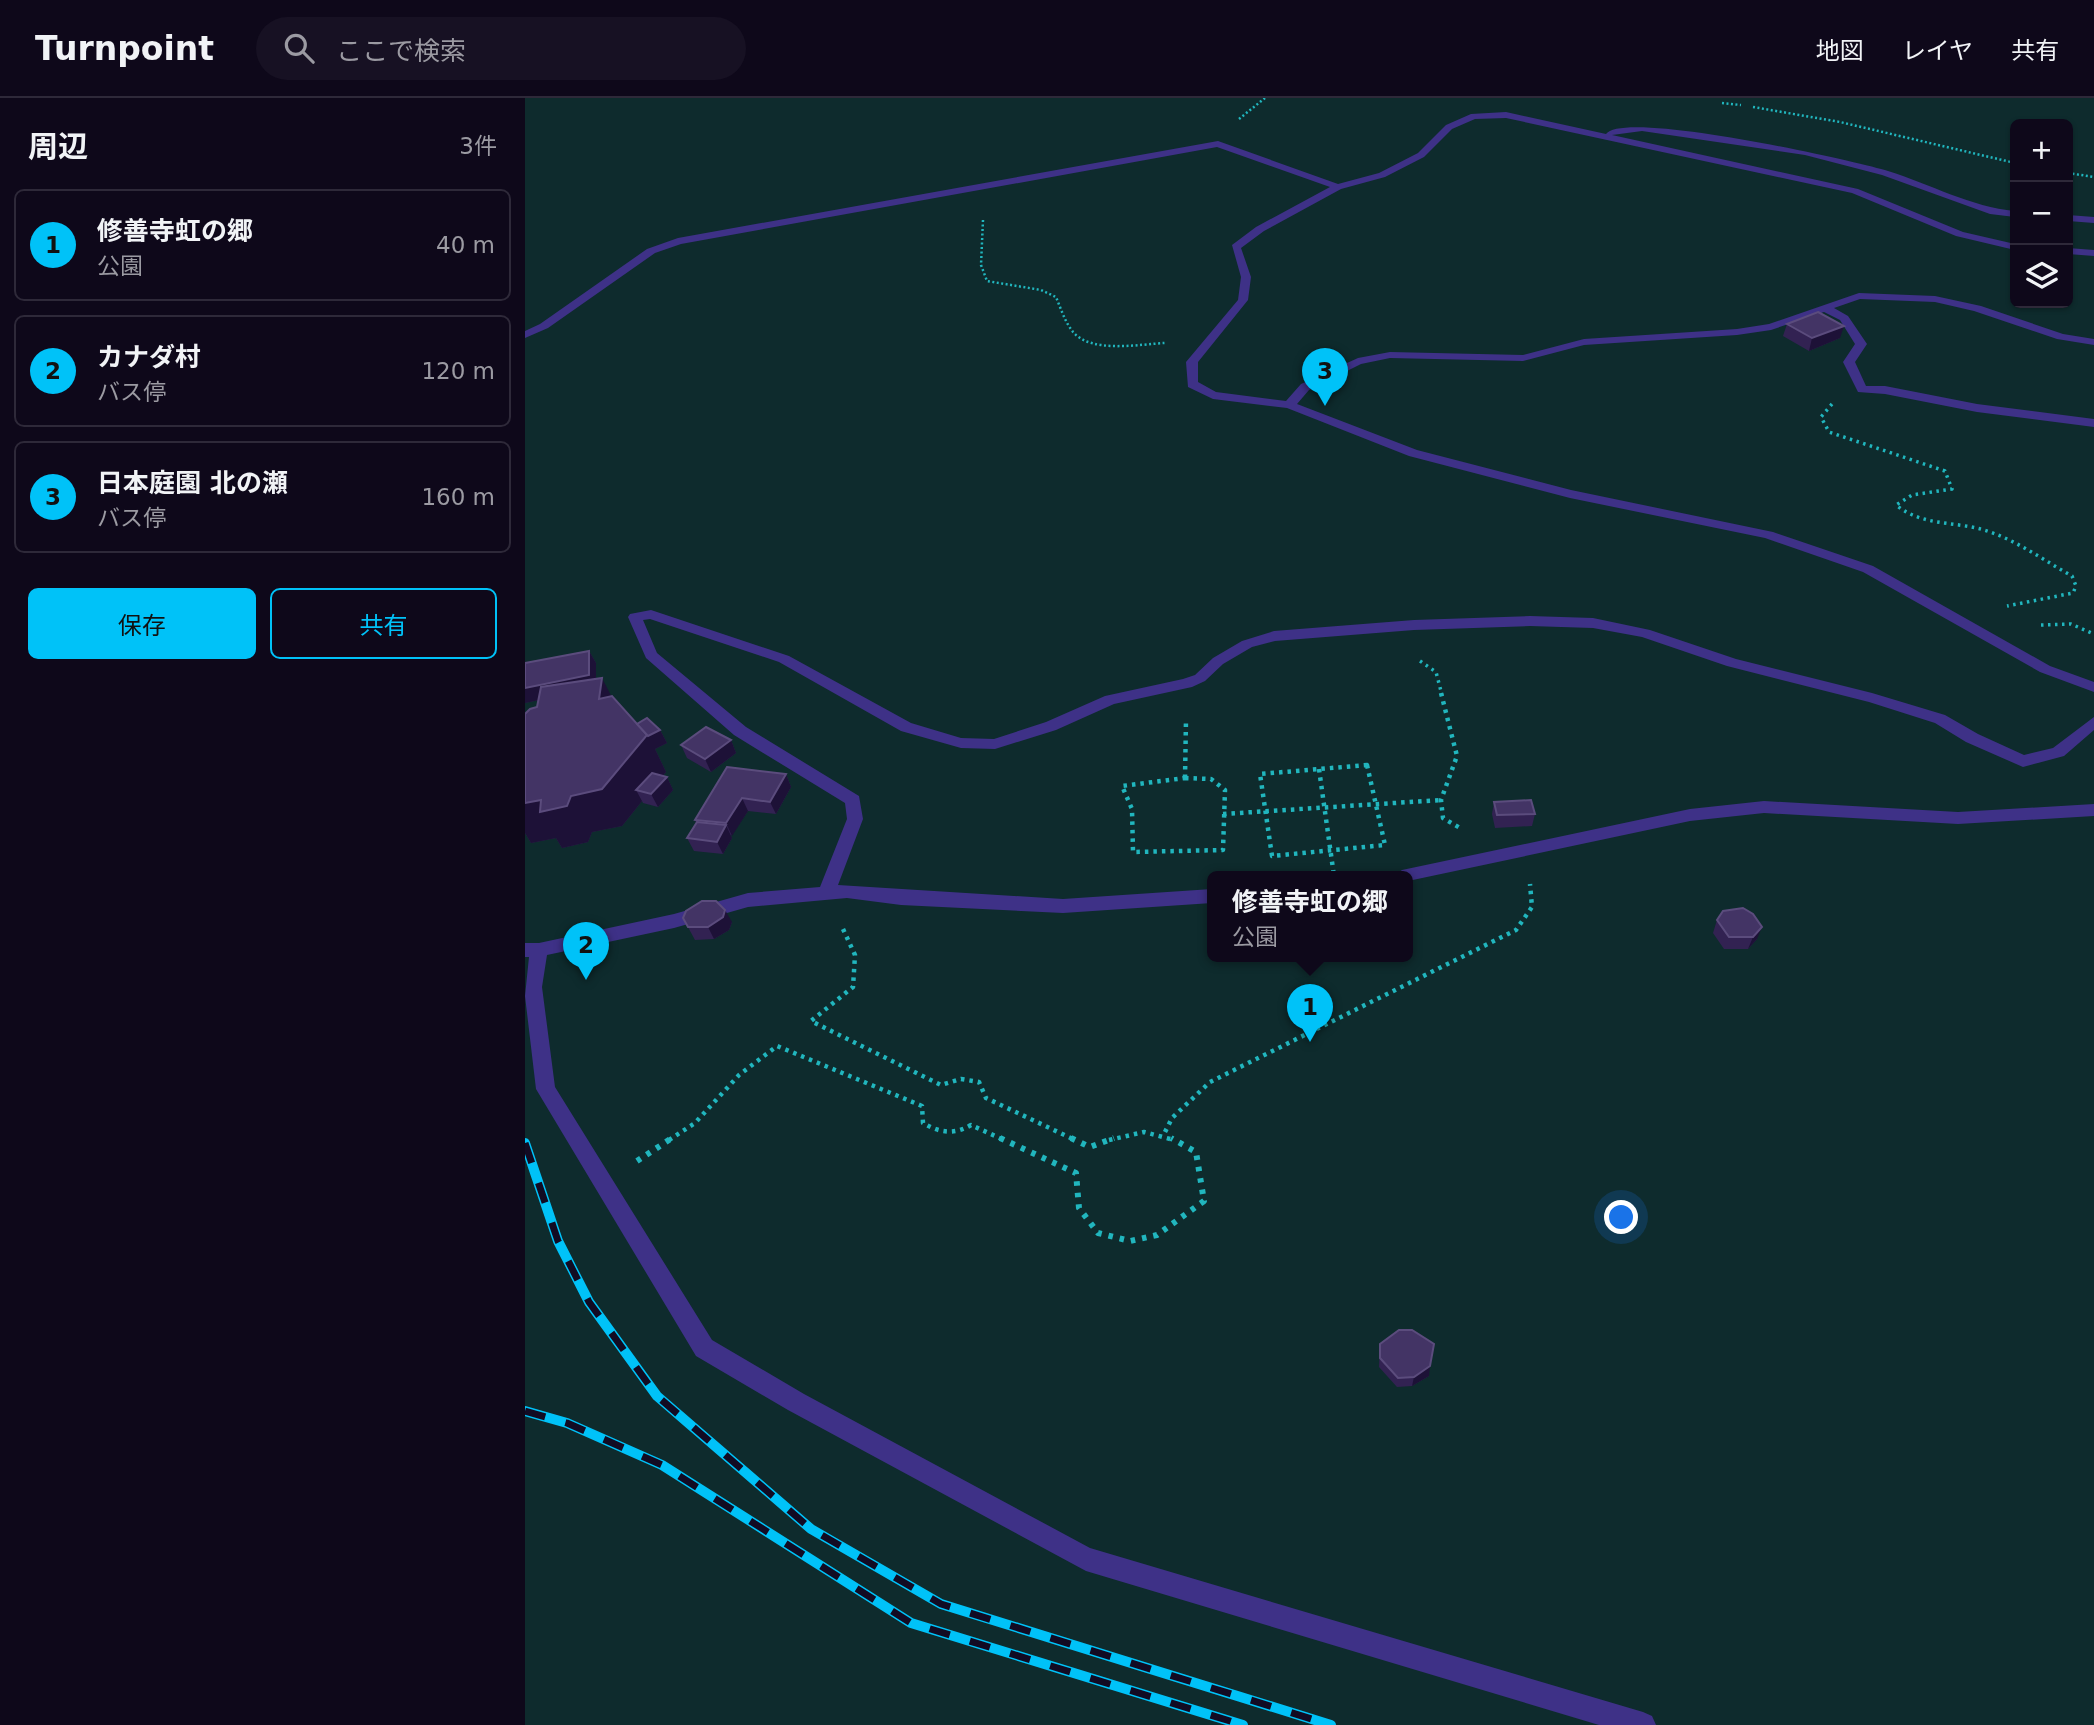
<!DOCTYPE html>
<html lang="ja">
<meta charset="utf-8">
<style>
body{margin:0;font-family:"DejaVu Sans","Noto Sans JP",sans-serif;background:#171123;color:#f1f3f6}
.controls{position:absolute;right:21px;top:21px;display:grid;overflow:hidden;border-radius:10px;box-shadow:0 2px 5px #0004}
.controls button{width:63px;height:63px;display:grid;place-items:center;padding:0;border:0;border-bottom:2px solid #2e2939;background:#0e081a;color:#f1f3f6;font:35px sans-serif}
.you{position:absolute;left:1097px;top:1120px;width:24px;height:24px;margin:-18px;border:5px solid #fff;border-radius:50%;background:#1a73e8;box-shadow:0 0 0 10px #1a73e833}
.badge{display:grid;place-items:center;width:46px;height:46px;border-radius:50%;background:#00c2f8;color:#111;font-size:23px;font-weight:700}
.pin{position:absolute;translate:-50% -58px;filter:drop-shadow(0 2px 4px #0008)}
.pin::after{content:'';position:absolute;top:37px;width:24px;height:21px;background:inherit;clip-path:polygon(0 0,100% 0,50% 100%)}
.popup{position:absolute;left:682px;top:773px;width:206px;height:91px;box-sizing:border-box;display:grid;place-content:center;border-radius:10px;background:#0e081a;filter:drop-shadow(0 2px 5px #0005);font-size:23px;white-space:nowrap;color:#9b9aa2}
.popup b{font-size:26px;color:#f1f3f6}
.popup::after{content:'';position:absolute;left:50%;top:100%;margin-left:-14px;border:14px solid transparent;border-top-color:#0e081a}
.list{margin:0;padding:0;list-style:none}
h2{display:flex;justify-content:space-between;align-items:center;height:91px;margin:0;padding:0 28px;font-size:30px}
h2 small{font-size:23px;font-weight:400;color:#9b9aa2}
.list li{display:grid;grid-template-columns:46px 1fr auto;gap:21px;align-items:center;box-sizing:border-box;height:112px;margin:0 14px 14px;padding:0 14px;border:2px solid #2e2939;border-radius:10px}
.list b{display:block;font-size:26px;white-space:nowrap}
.list p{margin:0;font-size:23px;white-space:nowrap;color:#9b9aa2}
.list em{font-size:23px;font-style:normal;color:#9b9aa2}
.actions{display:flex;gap:14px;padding:21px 28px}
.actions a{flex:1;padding:16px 0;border:2px solid #00c2f8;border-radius:10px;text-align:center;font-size:24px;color:#00c2f8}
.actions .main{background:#00c2f8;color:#111}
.icon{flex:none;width:38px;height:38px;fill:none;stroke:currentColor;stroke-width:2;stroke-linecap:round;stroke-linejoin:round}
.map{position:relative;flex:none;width:1569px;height:1627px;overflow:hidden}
header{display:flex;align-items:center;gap:42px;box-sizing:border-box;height:98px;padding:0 35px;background:#0e081a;border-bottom:2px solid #2e2939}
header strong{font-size:33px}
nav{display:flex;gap:38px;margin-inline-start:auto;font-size:24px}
.search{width:490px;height:63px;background:#171123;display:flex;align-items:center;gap:18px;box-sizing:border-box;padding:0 24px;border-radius:38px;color:#9b9aa2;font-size:26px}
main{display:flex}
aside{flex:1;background:#0e081a}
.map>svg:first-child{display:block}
.green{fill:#0e2b2d;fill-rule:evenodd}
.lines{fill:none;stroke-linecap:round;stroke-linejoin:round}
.path-far3{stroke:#21b6be;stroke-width:2.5;stroke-dasharray:2 2.5;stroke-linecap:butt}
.path-far2{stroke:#21b6be;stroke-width:3.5;stroke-dasharray:2.5 4.5;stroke-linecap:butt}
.path-far1{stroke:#21b6be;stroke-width:4.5;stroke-dasharray:3.5 5;stroke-linecap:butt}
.path{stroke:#21b6be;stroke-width:6;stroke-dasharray:4.5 7;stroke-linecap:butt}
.street{fill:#3e3187;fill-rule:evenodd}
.rail-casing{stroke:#00c2f8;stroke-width:10}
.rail{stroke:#120b23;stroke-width:7;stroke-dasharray:21;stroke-linecap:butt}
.wall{fill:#322252}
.shaded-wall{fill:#1d1137}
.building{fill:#433465;stroke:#5b4c7d;stroke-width:2}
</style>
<header>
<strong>Turnpoint</strong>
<div class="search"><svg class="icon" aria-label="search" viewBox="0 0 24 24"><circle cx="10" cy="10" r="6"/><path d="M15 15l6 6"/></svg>ここで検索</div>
<nav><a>地図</a><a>レイヤ</a><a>共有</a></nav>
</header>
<main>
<aside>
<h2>周辺<small>3件</small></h2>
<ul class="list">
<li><span class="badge">1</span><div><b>修善寺虹の郷</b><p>公園</p></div><em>40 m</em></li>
<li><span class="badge">2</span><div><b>カナダ村</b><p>バス停</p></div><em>120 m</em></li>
<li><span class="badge">3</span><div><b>日本庭園 北の瀬</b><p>バス停</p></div><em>160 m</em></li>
</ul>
<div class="actions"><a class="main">保存</a><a>共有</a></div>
</aside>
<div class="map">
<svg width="1569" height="1627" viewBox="0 0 1569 1627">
<rect width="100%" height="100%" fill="#120b23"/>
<path class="green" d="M 0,0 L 1569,0 L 1569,1627 L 0,1627 ZM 1490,26 L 1543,26 L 1543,205 L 1490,205 ZM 687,778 L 883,778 L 883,858 L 687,858 Z"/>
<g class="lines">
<g class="path-far3">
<polyline points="1197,5 1216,7"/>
<polyline points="1228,9 1315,24 1490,65"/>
<polyline points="714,21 740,0"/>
<polyline points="1543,75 1569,79"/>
<path d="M 458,122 L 456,167 L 462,183 L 516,192 L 531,199 C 536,211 540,224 548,234 C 567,256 615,246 640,245"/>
</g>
<g class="path-far2">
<path d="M 1307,306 L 1296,319 L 1304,334 L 1420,373 L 1427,391 L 1387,397 L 1371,407 C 1400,430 1432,422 1465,434 C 1494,444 1520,463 1547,478 L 1551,488 L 1548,495 L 1482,508"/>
<polyline points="1516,527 1546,526 1569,536"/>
<polyline points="895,563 911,574 917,597"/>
</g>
<g class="path-far1">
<polyline points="916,595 932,658 916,702 918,720 935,730"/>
<polygon points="842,667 860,747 747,758 735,676"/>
<polyline points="794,671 809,778"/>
<polygon points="660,680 686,681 700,692 698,752 608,754 607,711 597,688"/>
<polyline points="660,680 661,621"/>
<polyline points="698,716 916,702"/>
<polyline points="318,831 330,857 328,889 286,923 416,987 436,981 454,984 461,1000 550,1042"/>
<polyline points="640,1034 647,1020 685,984 991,832 1007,809 1005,786"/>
<path d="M 144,1042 L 170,1025 L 214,977 L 252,948 L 397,1008 L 398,1025 C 415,1035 429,1037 446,1027 L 479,1042"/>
<polyline points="584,1042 619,1034 649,1042"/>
</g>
<g class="path">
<polyline points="475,1040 551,1075 554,1110 573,1135 605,1143 632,1137 679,1103 671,1054 646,1040"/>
<polyline points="546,1040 565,1049 589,1040"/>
<polyline points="112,1063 147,1040"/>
</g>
<g class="street">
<path d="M 981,14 L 1081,36 C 1098,11 1327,62 1363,73 C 1405,86 1446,109 1490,113 L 1490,119 L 1465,116 L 1357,77 L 1280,57 L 1117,33 L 1087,37 L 1333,91 L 1438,134 L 1490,146 L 1490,152 L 1431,138 L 1327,95 L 981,20 L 950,21 L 927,31 L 899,59 L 860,79 L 816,91 L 739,133 L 716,150 L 726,179 L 723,202 L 673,264 L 673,284 L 691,294 L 761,303 L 776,286 L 833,260 L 865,254 L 998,257 L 1059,241 L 1212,231 L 1244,226 L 1334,195 L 1410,198 L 1456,208 L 1538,236 L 1569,241 L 1569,247 L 1532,241 L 1449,213 L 1410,204 L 1335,201 L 1309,210 L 1323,218 L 1342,246 L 1330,264 L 1341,288 L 1360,288 L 1452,306 L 1569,321 L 1569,329 L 1452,314 L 1360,296 L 1333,294 L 1318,264 L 1330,246 L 1315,222 L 1299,214 L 1246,232 L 1212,237 L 1059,247 L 998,263 L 865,260 L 836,266 L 784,292 L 772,306 L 892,352 L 1046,392 L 1248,434 L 1348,468 L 1525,568 L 1569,584 L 1569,594 L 1515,574 L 1338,474 L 1240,440 L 1045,400 L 884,358 L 762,310 L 688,301 L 663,289 L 661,264 L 713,202 L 716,179 L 707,147 L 731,129 L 805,89 L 692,49 L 156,146 L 130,155 L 23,230 L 0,240 L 0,233 L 15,226 L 122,151 L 153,140 L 693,43 L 813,86 L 854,75 L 893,55 L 921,27 L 946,16 Z"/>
<polygon points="1543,117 1569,119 1569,125 1543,123"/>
<polygon points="1543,150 1569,152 1569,158 1543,156"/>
<polygon points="126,512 264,558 386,625 436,640 469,641 521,624 580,598 658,581 670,577 688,560 717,543 749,533 889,522 1005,518 1068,520 1125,532 1211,561 1347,595 1420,617 1453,636 1499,657 1528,650 1569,619 1569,632 1539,658 1498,669 1441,644 1410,625 1344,604 1202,568 1117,539 1068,530 1005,528 889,532 750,543 727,549 698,566 680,583 667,589 589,606 531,632 470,651 436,650 376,633 254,564 125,521 118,522 132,555 221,629 334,698 338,721 313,787 538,801 687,791 687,805 538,815 376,807 322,800 223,809 149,830 22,857 17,889 30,989 187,1242 279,1296 565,1450 1118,1614 1127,1618 1131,1627 1074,1627 561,1473 263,1312 171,1258 11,991 0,898 4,859 0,859 0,845 14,845 149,816 223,795 295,789 322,721 320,705 209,637 121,560 103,519 105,516"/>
<polygon points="1239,703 1433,714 1569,706 1569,718 1433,726 1239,715 1165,723 883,783 883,778 869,778 877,772 1165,711"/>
</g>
<defs>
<g id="rail">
<polyline points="0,1045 33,1143 64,1204 132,1298 286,1431 416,1506 806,1627"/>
<polyline points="0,1313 42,1325 137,1367 386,1525 718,1627"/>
</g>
</defs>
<use href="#rail" class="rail-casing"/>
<use href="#rail" class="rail"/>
</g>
<g class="wall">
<polygon points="1262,226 1315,240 1284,253 1258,238"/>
<polygon points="64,553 71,565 71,581 112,626 135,632 142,645 130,651 141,674 138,678 142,679 148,692 133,709 118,705 117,703 97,728 67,734 63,744 37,750 31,740 6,745 0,735 0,616 12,609 14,602 0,605 0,565"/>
<polygon points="206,642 211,655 186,674 162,660 156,647"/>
<polygon points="261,676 266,689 251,716 223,713 206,738 207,740 198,756 169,753 162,740 171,725 170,722"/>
<polygon points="969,704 1010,716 1007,728 970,730 967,716"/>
<polygon points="158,820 207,824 204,832 189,841 170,842"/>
<polygon points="1192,822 1232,841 1223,851 1199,851 1188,835"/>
<polygon points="855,1246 904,1278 887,1288 872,1289 854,1269"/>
</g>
<g class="shaded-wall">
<polygon points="1319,228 1315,240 1284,253 1287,240"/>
<polygon points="64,553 71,565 71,590 0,605 0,590"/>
<polygon points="77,580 96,617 74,601"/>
<polygon points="135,632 142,645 130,651 141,674 123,695 111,692 117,703 97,728 67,734 63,744 37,750 31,740 6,745 0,735 0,705 46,698 122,637"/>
<polygon points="206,642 211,655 186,674 180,661"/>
<polygon points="261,676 266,689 251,716 245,704"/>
<polygon points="142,679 148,692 133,709 126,696"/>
<polygon points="217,700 223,713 207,738 201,725"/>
<polygon points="201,727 207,740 198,756 192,744"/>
<polygon points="200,812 207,824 204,832 189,841 183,829"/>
<polygon points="1237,829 1232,841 1223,851 1228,839"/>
<polygon points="905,1268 904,1278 887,1288 889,1279"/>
</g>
<g class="building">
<polygon points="1293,214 1319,228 1287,240 1262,226"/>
<polygon points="64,553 64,577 0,590 0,565"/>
<polygon points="77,580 74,601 87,598 122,637 77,691 46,698 42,708 15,714 16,702 0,705 0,616 5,611 12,609 16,589"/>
<polygon points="122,620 135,632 123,638 112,626"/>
<polygon points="181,629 206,642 180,661 156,647"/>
<polygon points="202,669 261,676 245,704 217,700 201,725 170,722"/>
<polygon points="127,675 142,679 126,696 111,692"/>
<polygon points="1006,702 1010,716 972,717 969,704"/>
<polygon points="172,724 201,727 192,744 162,740"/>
<polygon points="177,803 191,803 200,812 198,819 183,829 163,829 158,820 161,813"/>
<polygon points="1218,810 1228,816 1237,829 1228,839 1204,839 1192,822 1198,813"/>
<polygon points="874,1232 887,1232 909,1246 905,1268 889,1279 873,1280 855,1260 855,1246"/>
</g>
</svg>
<div class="controls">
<button>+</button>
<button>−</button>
<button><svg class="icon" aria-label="layers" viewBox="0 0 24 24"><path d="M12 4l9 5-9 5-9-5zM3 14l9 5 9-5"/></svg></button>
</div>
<div class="you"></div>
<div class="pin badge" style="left:785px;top:944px">1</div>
<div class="popup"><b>修善寺虹の郷</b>公園</div>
<div class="pin badge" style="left:61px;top:882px">2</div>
<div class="pin badge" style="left:800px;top:308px">3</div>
</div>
</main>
